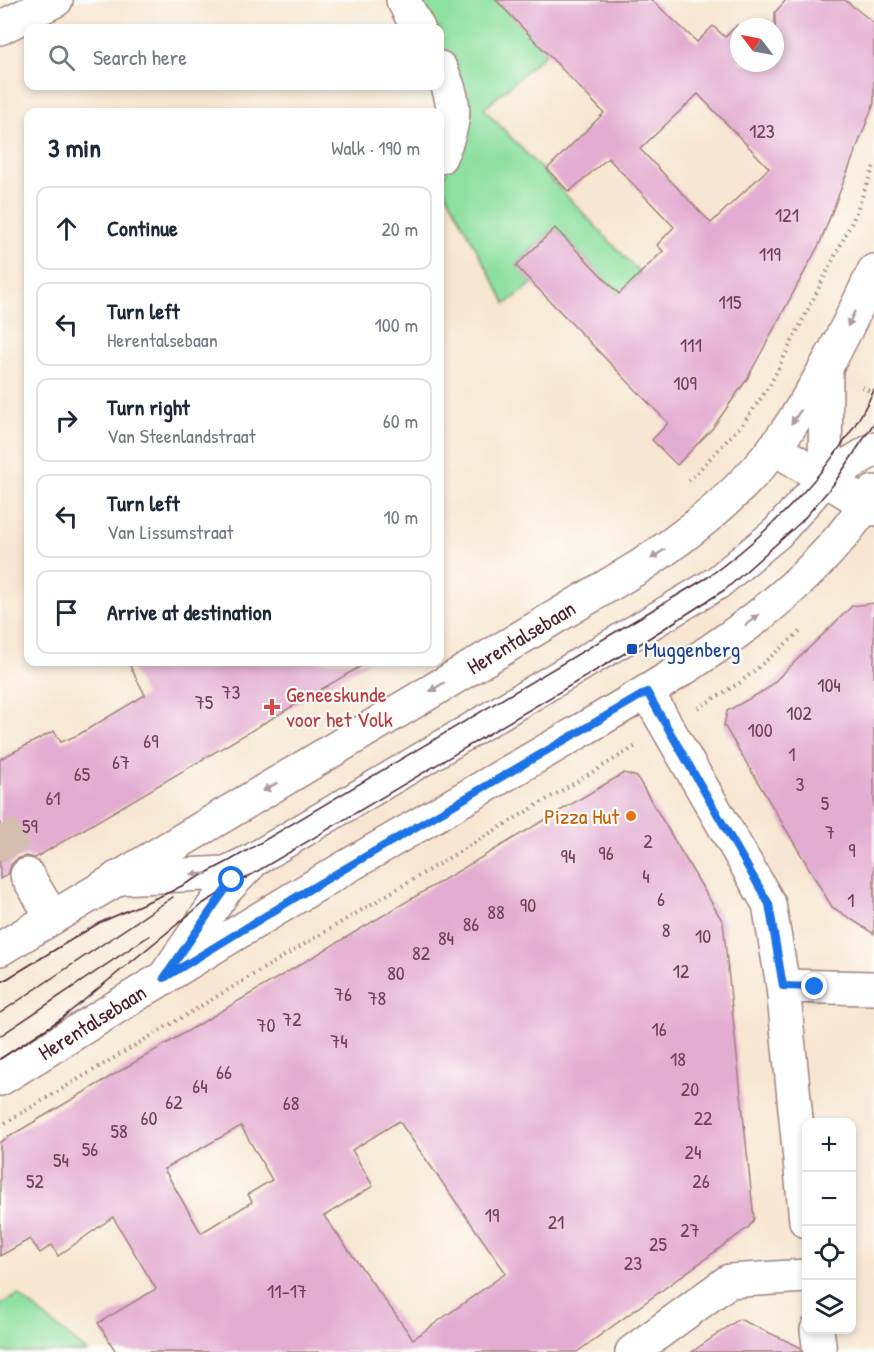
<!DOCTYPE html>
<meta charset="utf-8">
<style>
body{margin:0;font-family:"Patrick Hand",sans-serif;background:#f2f2f3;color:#1f2937}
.controls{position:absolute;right:18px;bottom:18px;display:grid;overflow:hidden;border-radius:12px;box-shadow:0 3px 9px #0003}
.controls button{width:54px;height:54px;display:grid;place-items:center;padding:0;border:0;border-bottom:2px solid #e0e1e3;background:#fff;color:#1f2937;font:30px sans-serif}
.compass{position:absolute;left:730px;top:18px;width:54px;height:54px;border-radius:50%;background:#fff;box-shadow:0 3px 9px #0003;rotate:302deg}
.stop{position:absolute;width:18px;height:18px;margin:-14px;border:4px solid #1a73e8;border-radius:50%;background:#fff}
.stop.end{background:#1a73e8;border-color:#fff;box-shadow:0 2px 6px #0008}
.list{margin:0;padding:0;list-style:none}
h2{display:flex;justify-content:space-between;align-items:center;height:78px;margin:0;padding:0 24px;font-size:26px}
h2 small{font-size:20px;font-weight:400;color:#747a83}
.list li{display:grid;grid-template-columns:39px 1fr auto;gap:18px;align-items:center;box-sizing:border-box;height:84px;margin:0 12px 12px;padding:0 12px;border:2px solid #e0e1e3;border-radius:12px}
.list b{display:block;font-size:22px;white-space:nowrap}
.list p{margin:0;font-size:20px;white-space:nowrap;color:#747a83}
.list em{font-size:20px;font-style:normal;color:#747a83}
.icon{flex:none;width:33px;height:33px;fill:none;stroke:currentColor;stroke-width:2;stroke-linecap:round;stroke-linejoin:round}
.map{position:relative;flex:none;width:874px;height:1352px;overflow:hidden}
.search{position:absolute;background:#fff;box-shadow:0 3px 9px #0003;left:24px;top:24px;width:420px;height:66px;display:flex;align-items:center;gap:15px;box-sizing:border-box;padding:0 21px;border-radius:12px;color:#747a83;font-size:22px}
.panel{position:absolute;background:#fff;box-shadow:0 3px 9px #0003;left:24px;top:108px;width:420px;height:558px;border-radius:12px}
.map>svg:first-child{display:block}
.green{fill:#8ee0a0;stroke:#6c8066;stroke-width:1.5}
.building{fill:#e3acd1;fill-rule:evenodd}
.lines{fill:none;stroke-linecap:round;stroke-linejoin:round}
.minor-tunnel{stroke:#d4beb0;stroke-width:33;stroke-dasharray:33 16;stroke-linecap:butt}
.minor-casing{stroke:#a0827e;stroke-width:36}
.major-casing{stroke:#a0827e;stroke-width:36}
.path{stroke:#a0827e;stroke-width:4;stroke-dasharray:1.5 4.5;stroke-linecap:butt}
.minor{stroke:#fff;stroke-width:33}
.major{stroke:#fff;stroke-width:33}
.tram{stroke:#4a1f2b;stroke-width:1.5}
.oneway{fill:#ae9aa0}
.route{stroke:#1a73e8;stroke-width:8}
.transit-dot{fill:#1a4fb4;stroke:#fdfcf7;stroke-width:2}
.health-dot{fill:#e0444e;stroke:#fdfcf7;stroke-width:2}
.food-dot{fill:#e8710a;stroke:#fdfcf7;stroke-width:2}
.labels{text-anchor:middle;stroke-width:4.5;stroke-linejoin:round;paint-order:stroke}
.number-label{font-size:20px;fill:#704254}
.street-label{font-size:22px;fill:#4a1f2b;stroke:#fdfcf7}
.transit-label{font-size:22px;fill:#164399;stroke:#fdfcf7;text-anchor:start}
.health-label{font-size:22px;fill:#be3a42;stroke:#fdfcf7;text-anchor:start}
.food-label{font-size:22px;fill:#c56008;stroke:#fdfcf7;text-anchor:end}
</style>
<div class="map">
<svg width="874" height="1352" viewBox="0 0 874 1352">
<rect width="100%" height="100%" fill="#fdfcf7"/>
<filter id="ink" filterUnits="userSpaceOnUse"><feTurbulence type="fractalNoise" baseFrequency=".0167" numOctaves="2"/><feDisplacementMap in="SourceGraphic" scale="12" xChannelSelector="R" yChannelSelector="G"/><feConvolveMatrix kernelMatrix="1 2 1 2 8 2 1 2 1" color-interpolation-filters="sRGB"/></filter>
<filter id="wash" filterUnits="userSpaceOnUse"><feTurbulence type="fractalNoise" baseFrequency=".008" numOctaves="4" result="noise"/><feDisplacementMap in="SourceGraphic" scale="24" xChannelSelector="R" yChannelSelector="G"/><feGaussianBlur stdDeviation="1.35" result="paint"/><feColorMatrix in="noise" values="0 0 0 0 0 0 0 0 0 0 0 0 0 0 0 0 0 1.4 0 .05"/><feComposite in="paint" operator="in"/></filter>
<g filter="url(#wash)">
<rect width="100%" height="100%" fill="#f7e6d1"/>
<g class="green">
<polygon points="416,0 496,0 547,52 484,109 640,273 619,294 555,228 516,265 533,283 506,304 444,189 443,181 450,162 456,74 440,44 440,28 431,28"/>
<polygon points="18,1295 88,1352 0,1352 0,1305"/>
</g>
<g id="blocks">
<g class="building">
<path d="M 496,0 L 652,0 L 697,42 L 713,26 L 725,37 L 737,25 L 739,63 L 775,63 L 775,12 L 786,0 L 845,0 L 874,23 L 874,103 L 820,243 L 747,379 L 712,429 L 677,465 L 652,440 L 668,423 L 516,266 L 555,228 L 619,294 L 663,251 L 657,245 L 674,227 L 608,158 L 569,192 L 547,169 L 604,113 ZM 698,94 L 769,168 L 711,223 L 640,149 Z"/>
<polygon points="874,603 874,934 832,907 724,725 727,711 767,689 852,606"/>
<polygon points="128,662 368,662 35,858 26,856 17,859 11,865 8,874 0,879 0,759 54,731 61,742 78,735 145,695"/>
<path d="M 624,773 L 637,777 L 723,922 L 754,1219 L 749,1227 L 577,1352 L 116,1352 L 98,1323 L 156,1289 L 113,1217 L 58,1256 L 52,1245 L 40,1253 L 30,1239 L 0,1256 L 0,1142 ZM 399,1121 L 506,1273 L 413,1339 L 324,1216 L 373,1186 L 352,1150 ZM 241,1126 L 272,1180 L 248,1194 L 252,1202 L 201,1233 L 164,1169 Z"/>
<polygon points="739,1319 800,1347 801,1352 692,1352"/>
</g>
</g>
</g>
<g filter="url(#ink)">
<use href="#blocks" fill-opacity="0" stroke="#a0827e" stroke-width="1.5"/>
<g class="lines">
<polyline class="minor-tunnel" points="0,826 27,875"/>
<defs>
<g id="minor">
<polyline points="403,0 418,28"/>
<polyline points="0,28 56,0"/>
<path d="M 440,68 C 458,103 456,122 440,157"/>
<polyline points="774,448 874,509"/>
<polyline points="825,479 826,367"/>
<polyline points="647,692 769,904 783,986 806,1221"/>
<polyline points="27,875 52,917"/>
<polyline points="117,878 226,873 255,859 717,583 777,533 825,479 874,449"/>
<polyline points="164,978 225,890 251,863"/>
<polyline points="783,986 874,988"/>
<polyline points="817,1330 820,1352"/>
<polyline points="632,1352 729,1281 806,1276"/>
</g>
<g id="major">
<path d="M 0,949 L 639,567 C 689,534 739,495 776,446 C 816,392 846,331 874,271"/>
<path d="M 0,1079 C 125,1002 250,923 377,849 C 443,811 509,773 575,734 C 684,670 804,603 874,492"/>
</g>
</defs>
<use href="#minor" class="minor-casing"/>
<use href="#major" class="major-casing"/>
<g class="path">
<polyline points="862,387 874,394"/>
<polyline points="689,481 745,421 770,385 853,220 874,166"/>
<polyline points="698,708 741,682 802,630"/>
<polyline points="0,1126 638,745"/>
</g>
<use href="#minor" class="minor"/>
<use href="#major" class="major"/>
<g class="tram">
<path d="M 0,983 L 99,923 L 172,891 L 231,860 L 708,577 C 770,533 842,460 874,390"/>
<polyline points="0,1013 173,897"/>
<polyline points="0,1036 149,936"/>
<polyline points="0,1059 61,1019 202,904 632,649 726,589 801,522 833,485 874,423"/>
</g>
</g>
<defs><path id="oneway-solid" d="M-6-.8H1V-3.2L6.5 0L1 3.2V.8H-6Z" transform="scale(1.5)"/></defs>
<g class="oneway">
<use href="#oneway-solid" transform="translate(851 319) rotate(115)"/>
<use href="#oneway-solid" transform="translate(796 417) rotate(125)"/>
<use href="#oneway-solid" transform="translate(658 554) rotate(146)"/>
<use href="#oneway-solid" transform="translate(752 620) rotate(-38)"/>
<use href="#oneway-solid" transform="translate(437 687) rotate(149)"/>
<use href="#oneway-solid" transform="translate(270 787) rotate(149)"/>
<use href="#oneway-solid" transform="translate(199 874) rotate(178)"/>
</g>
</g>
<g class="lines" filter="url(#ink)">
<polyline class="route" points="232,880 164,978 298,896 647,692 769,904 783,986 815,987"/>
</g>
<rect class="transit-dot" x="626" y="643" width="12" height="12" rx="3"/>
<path class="health-dot" d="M269 698h6v6h6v6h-6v6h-6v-6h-6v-6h6z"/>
<circle class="food-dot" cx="631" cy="816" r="6"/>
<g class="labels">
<g class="number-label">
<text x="762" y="138">123</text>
<text x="787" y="222">121</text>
<text x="770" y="261">119</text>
<text x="730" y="309">115</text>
<text x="691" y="352">111</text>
<text x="685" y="390">109</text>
<text x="829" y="692">104</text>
<text x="231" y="699">73</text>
<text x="204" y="709">75</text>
<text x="799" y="720">102</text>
<text x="760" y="737">100</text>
<text x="151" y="748">69</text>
<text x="792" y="761">1</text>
<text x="121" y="769">67</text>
<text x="82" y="781">65</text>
<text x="800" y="791">3</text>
<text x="53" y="805">61</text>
<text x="825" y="810">5</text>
<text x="30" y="833">59</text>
<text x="830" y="839">7</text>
<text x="648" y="848">2</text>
<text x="852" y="857">9</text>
<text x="606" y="860">96</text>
<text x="568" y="863">94</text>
<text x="646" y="883">4</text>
<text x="661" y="906">6</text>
<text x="851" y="907">1</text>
<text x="528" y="912">90</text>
<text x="496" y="919">88</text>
<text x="471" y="931">86</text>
<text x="666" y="937">8</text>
<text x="703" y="943">10</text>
<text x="446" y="945">84</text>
<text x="421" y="960">82</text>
<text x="681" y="978">12</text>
<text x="396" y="980">80</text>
<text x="343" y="1001">76</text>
<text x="377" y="1005">78</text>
<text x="292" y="1026">72</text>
<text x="266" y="1032">70</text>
<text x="659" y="1036">16</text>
<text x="339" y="1048">74</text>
<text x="678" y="1066">18</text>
<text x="224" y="1079">66</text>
<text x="200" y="1093">64</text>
<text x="690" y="1096">20</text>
<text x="174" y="1109">62</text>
<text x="291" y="1110">68</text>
<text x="149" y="1125">60</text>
<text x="703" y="1125">22</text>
<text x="119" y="1138">58</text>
<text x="90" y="1156">56</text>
<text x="693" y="1159">24</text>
<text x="61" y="1167">54</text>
<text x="35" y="1188">52</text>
<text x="701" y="1188">26</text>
<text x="492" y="1222">19</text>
<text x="556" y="1229">21</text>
<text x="690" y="1237">27</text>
<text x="658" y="1251">25</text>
<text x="633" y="1270">23</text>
<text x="287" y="1298">11-17</text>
</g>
<g class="street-label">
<text transform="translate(521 637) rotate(-31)" y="8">Herentalsebaan</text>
<text transform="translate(92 1022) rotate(-32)" y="8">Herentalsebaan</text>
</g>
<g class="transit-label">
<text x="644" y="657">Muggenberg</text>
</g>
<g class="health-label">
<text x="286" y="702">Geneeskunde<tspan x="286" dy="25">voor het Volk</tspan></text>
</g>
<g class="food-label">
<text x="619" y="824">Pizza Hut</text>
</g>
</g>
</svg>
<div class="controls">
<button>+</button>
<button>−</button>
<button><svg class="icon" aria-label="locate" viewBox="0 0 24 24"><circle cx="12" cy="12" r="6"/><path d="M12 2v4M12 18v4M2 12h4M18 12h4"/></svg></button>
<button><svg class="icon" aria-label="layers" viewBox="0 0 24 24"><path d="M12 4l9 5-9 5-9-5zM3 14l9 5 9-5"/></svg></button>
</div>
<svg class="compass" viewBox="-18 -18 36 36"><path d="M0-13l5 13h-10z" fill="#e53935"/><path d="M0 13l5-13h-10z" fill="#747a83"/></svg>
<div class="stop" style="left:232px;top:880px"></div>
<div class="stop end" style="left:815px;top:987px"></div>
<div class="search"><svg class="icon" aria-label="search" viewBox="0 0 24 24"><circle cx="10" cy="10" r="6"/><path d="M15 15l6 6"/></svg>Search here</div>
<section class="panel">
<h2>3 min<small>Walk · 190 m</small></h2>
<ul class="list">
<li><svg class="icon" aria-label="ahead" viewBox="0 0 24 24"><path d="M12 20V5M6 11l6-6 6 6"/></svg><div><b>Continue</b></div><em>20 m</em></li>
<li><svg class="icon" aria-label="left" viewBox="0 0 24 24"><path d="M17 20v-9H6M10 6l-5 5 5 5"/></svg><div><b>Turn left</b><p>Herentalsebaan</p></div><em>100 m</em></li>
<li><svg class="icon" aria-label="right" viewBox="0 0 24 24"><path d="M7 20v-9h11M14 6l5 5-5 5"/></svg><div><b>Turn right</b><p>Van Steenlandstraat</p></div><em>60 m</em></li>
<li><svg class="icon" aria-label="left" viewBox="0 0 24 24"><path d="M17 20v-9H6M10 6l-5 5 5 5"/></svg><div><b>Turn left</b><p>Van Lissumstraat</p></div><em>10 m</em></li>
<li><svg class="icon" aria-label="arrive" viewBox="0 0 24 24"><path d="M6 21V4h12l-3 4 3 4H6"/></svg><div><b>Arrive at destination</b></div></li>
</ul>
</section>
</div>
